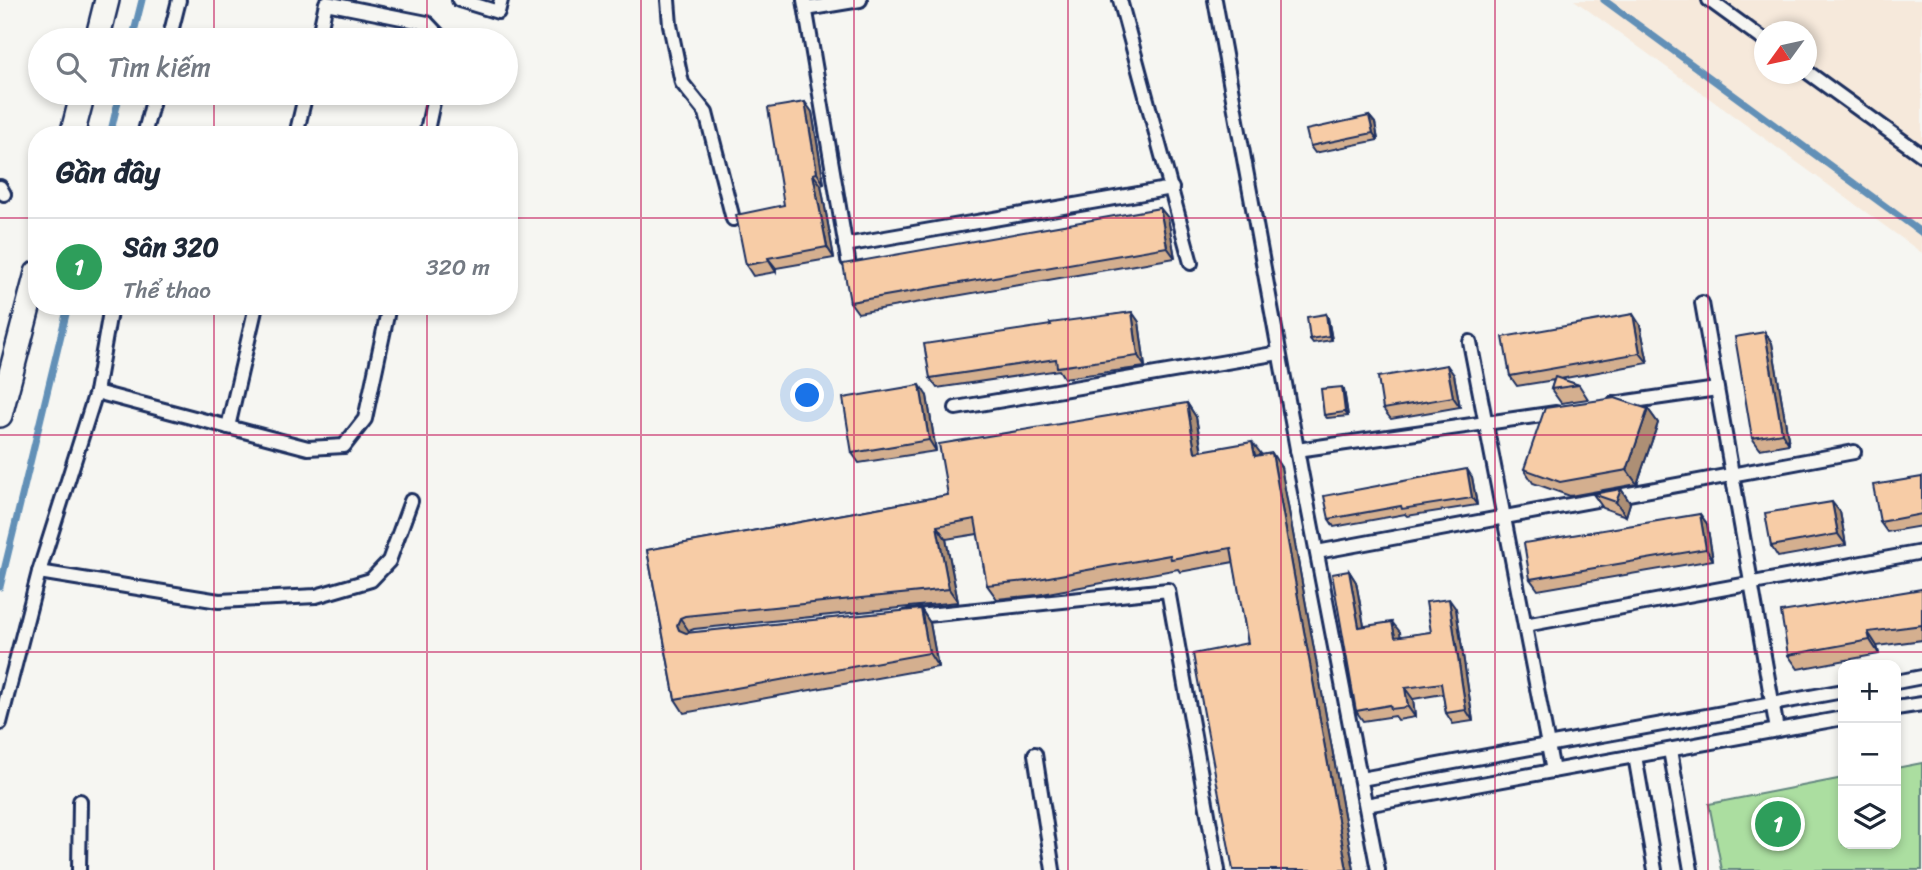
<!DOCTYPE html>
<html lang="vi">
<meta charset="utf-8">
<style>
body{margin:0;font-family:Sriracha,sans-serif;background:#f2f2f3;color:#1f2937}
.controls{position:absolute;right:21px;bottom:21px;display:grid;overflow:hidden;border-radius:14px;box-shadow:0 4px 10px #0003}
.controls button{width:63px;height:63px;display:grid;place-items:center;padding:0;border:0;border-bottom:2px solid #e0e1e3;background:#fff;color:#1f2937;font:35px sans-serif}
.compass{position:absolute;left:1754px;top:21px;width:63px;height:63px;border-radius:50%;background:#fff;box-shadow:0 4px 10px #0003;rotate:237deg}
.you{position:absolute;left:808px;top:396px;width:24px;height:24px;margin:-18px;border:5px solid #fff;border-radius:50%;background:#1a73e8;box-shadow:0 0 0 10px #1a73e833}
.badge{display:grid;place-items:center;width:46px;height:46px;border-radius:50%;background:#1f6fb2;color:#fff;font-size:23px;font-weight:700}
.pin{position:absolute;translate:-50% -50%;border:4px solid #fff;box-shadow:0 2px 7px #0006}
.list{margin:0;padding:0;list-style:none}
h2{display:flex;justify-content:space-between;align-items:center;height:91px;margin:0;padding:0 28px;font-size:30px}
h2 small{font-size:23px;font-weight:400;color:#747a83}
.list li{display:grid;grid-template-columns:46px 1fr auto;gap:21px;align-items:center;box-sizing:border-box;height:98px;padding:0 28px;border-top:2px solid #e0e1e3}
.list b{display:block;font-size:26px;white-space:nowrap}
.list p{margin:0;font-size:23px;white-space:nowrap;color:#747a83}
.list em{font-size:23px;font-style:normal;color:#747a83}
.icon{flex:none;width:38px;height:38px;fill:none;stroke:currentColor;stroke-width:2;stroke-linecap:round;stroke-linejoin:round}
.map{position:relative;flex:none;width:1922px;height:870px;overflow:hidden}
.search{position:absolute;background:#fff;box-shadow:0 4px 10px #0003;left:28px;top:28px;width:490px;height:77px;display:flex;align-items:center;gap:18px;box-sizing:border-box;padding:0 24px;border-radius:38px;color:#747a83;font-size:26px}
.panel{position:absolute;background:#fff;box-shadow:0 4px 10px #0003;left:28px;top:126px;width:490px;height:189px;border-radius:28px}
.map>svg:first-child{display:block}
.built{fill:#f6e9db;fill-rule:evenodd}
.green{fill:#abdea0;stroke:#63867f;stroke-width:2}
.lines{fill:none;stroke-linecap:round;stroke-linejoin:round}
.stream{stroke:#6290b7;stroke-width:7}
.service-casing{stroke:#1b2f5e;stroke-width:18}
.minor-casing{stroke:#1b2f5e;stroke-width:28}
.service{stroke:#f6f6f2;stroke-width:12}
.minor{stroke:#f6f6f2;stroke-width:23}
.wall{fill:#d4af8f;stroke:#1b2f5e;stroke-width:2}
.shaded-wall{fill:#ad8f74;stroke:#1b2f5e;stroke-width:2}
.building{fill:#f7cca6;stroke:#1b2f5e;stroke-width:2}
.grid{fill:none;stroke:#c2185b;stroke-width:2;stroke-opacity:0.55}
</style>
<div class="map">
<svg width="1922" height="870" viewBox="0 0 1922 870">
<rect width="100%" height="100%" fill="#f6f6f2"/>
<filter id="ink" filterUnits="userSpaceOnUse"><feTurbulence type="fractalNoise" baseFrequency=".0143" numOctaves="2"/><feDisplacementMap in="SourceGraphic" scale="14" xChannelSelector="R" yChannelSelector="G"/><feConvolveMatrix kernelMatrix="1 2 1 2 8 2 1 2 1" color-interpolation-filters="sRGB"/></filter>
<g filter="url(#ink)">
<path class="built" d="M 1574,0 L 1922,0 L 1922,253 ZM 1764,32 L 1806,32 L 1806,74 L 1764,74 Z"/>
<polygon class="green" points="1922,763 1922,870 1722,870 1709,804 1843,778 1843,844 1896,844 1896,768"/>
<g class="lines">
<g class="stream">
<polyline points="1604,0 1922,233"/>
<polyline points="132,40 142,0"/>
<polyline points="110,135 120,93"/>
<polyline points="0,587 68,306"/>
</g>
<defs>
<g id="service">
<polyline points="459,0 498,12 501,0"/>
<polyline points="668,0 670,25 682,83 706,113 733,219"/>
<polyline points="804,0 848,260"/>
<polyline points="1120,0 1191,263"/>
<polyline points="1215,0 1301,471 1378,870"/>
<polyline points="1709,0 1764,40"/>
<polyline points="806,9 860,0"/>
<polyline points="169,40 179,0"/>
<polyline points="318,40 326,3 427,23 443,40"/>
<polyline points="1806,71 1922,155"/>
<polyline points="144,135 155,93"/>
<polyline points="296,135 306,93"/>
<polyline points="426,135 435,93"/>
<polyline points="0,187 4,194"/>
<polyline points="845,245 1172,188"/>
<polyline points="1702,303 1777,730"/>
<polyline points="1470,342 1553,771"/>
<polyline points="96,392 308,448 344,446 365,419 389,306"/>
<polyline points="1613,404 1717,389"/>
<polyline points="956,408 1279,353"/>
<polyline points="228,427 256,306"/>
<polyline points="1297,450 1556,413"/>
<polyline points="1317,552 1854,452"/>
<polyline points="39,572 219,601 316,596 371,580 389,561 411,501"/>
<polyline points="908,617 1168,590 1218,870"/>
<polyline points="1525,625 1922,552"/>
<polyline points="1896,682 1922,677"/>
<polyline points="1896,708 1922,704"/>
<polyline points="0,723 39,572 96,392 111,306"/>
<polyline points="1670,750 1691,870"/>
<polyline points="1035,754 1053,870"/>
<polyline points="1635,756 1655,870"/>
<polyline points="1361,779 1843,691"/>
<polyline points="1366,805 1843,718"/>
<polyline points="79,870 80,801"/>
</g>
<g id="minor">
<polyline points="97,40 107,0"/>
<polyline points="72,135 83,93"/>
<polyline points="0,415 37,273"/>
</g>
</defs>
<use href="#service" class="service-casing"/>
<use href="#minor" class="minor-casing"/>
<use href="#service" class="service"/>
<use href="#minor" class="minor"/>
</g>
<g class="wall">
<polygon points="812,112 824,184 821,185 834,258 776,268 776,272 753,276 746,265 784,205"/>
<polygon points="1369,116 1375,123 1378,140 1315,153 1310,146"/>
<polygon points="1160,208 1168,218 1175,258 858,313 850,302"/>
<polygon points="1132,312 1139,322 1145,367 1064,378 1059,370 937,388 930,378 1051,325"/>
<polygon points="1326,314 1328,318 1332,340 1313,343 1310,339"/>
<polygon points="1640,325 1648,363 1560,379 1579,385 1588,399 1561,403 1551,389 1554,380 1517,386 1510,376"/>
<polygon points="1765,332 1772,343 1789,444 1760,449 1752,438"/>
<polygon points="1454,375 1460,407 1391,419 1383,409"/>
<polygon points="1344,390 1348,416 1327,418 1324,415"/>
<polygon points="927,396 936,451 859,463 852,453"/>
<polygon points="1187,403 1196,417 1202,451 1262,455 1281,467 1354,870 1233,870 1248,643 1234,562 1180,572 1178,569 1037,595 997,599 987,585 978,534 946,539 958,602 694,629 689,631 689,633 921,609 930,623 938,667 684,713 675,699 647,550 948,495"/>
<polygon points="1648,409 1658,423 1637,484 1570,496 1533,483 1524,469"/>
<polygon points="1472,477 1477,505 1407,516 1405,514 1334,527 1329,519"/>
<polygon points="1922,477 1922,526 1887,532 1880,522"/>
<polygon points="1621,489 1630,503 1626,516 1603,508 1593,494"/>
<polygon points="1840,512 1846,545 1778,557 1771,546"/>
<polygon points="1700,514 1707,524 1713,560 1538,590 1530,579"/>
<polygon points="1349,571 1356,582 1364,626 1400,632 1400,637 1431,632 1456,609 1473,721 1453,724 1446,713 1443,694 1413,699 1415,717 1398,720 1395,716 1363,721 1356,711"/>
<polygon points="1922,589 1922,640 1877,646 1879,654 1798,669 1788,655"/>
</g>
<g class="shaded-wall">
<polygon points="805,102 812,112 824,184 817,173"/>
<polygon points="1369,116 1375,123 1378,140 1373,133"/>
<polygon points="813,174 821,185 834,258 827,247"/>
<polygon points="1160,208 1168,218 1175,258 1167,247"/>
<polygon points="768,258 776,268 776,272 769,261"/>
<polygon points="1132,312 1139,322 1145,367 1138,356"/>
<polygon points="1326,314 1328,318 1332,340 1329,336"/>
<polygon points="1633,314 1640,325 1648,363 1640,353"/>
<polygon points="1765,332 1772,343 1789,444 1782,433"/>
<polygon points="1447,365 1454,375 1460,407 1453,397"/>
<polygon points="920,385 927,396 936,451 929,440"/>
<polygon points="1342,387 1344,390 1348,416 1345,412"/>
<polygon points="1187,403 1196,417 1204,466 1195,452"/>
<polygon points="1648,409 1658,423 1637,484 1627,470"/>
<polygon points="1252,442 1262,455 1255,456"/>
<polygon points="1272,453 1281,467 1354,870 1347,870"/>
<polygon points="1467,469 1472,477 1477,505 1472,498"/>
<polygon points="1621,489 1630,503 1626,516 1616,502"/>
<polygon points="1832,502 1840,512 1846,545 1838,534"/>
<polygon points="1700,514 1707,524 1713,560 1706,549"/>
<polygon points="937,526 946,539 958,602 949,589"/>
<polygon points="1349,571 1356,582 1366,637 1359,627"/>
<polygon points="1449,599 1456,609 1473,721 1466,710"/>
<polygon points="921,609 930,623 938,667 929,653"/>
<polygon points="680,618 689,631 686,638 679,630 677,625"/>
<polygon points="1392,622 1400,632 1402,648 1395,637"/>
<polygon points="1868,632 1877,646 1879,654 1870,640"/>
<polygon points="1405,688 1413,699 1415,717 1408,707"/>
</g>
<g class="building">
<polygon points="805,102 817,173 813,174 827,247 768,258 769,261 746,265 736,215 784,205 768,108"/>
<polygon points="1369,116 1373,133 1310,146 1306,130"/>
<polygon points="1160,208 1167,247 850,302 843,264"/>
<polygon points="1132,312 1138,356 1057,367 1056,359 930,378 924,344 1051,325 1050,323"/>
<polygon points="1326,314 1329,336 1310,339 1307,317"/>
<polygon points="1633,314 1640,353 1510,376 1503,337"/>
<polygon points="1765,332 1782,433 1752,438 1735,337"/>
<polygon points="1447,365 1453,397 1383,409 1378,377"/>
<polygon points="1555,377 1579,385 1551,389"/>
<polygon points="920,385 929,440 852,453 843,398"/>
<polygon points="1342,387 1345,412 1324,415 1321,389"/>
<polygon points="1615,398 1648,409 1627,470 1560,482 1524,469 1545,408"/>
<polygon points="1187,403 1195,452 1252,442 1255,456 1272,453 1347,870 1233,870 1193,654 1248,643 1231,548 1171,559 1170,555 1027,581 987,585 975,519 937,526 949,589 685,616 680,618 677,625 679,630 686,633 921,609 929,653 675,699 647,550 948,495 939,444"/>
<polygon points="1467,469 1472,498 1402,509 1401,506 1329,519 1324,496"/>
<polygon points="1922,477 1922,514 1880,522 1873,485"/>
<polygon points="1621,489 1616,502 1593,494"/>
<polygon points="1832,502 1838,534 1771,546 1765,513"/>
<polygon points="1700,514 1706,549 1530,579 1524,543"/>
<polygon points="1349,571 1359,627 1392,622 1395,637 1431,632 1426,602 1449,599 1466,710 1446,713 1441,683 1405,688 1408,707 1391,709 1390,705 1356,711 1332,574"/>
<polygon points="1922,589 1922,625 1868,632 1870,640 1788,655 1781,612"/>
</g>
</g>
<path class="grid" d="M 214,0 L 214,40M 427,0 L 427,40M 641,0 L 641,870M 854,0 L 854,870M 1068,0 L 1068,870M 1281,0 L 1281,870M 1495,0 L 1495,870M 1708,0 L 1708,870M 214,93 L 214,135M 427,93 L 427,135M 0,218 L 37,218M 509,218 L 1922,218M 214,306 L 214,870M 427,306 L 427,870M 0,435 L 1922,435M 0,652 L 1922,652"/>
</svg>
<div class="controls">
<button>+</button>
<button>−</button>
<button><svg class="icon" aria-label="layers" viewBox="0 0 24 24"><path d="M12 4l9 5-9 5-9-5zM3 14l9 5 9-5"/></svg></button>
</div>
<svg class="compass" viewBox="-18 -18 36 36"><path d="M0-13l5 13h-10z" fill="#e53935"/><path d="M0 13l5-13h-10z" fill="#747a83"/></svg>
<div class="you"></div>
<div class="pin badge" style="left:1778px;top:824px;background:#2e9e5b">1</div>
<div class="search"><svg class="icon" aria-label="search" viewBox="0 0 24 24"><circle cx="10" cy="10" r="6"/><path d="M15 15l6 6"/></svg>Tìm kiếm</div>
<section class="panel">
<h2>Gần đây<small></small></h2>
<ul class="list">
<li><span class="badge" style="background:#2e9e5b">1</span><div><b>Sân 320</b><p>Thể thao</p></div><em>320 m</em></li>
</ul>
</section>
</div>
